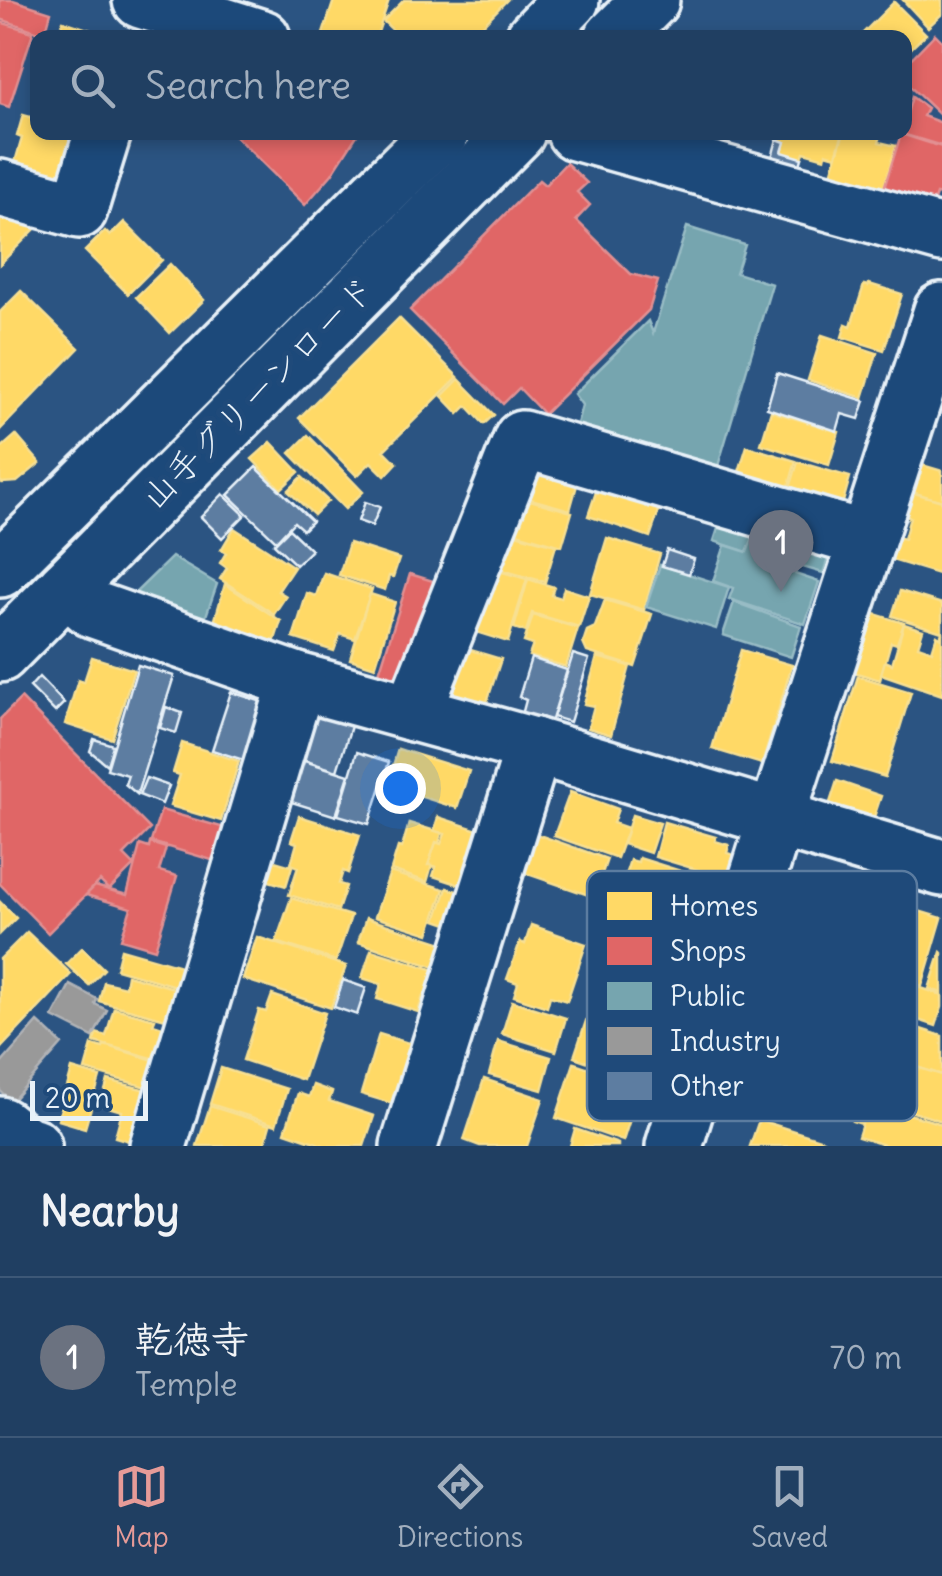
<!DOCTYPE html>
<meta charset="utf-8">
<style>
body{margin:0;font-family:Delius,"Klee One",sans-serif;background:#2d4a6b;color:#f1f3f6}
.scale{position:absolute;left:30px;bottom:25px;width:118px;box-sizing:border-box;padding-left:10px;border:5px solid #e8f1f8;border-top:0;font-size:28px;line-height:35px;white-space:nowrap;color:#e8f1f8;-webkit-text-stroke:8px #1f4a7a;paint-order:stroke}
.you{position:absolute;left:400px;top:788px;width:35px;height:35px;margin:-25px;border:8px solid #fff;border-radius:50%;background:#1a73e8;box-shadow:0 0 0 15px #1a73e833}
.badge{display:grid;place-items:center;width:65px;height:65px;border-radius:50%;background:#e69b98;color:#fff;font-size:32px;font-weight:700}
.pin{position:absolute;translate:-50% -82px;filter:drop-shadow(0 2px 5px #0008)}
.pin::after{content:'';position:absolute;top:52px;width:35px;height:30px;background:inherit;clip-path:polygon(0 0,100% 0,50% 100%)}
.list{margin:0;padding:0;list-style:none}
h2{display:flex;justify-content:space-between;align-items:center;height:130px;margin:0;padding:0 40px;font-size:42px}
h2 small{font-size:32px;font-weight:400;color:#a2afbe}
.list li{display:grid;grid-template-columns:65px 1fr auto;gap:30px;align-items:center;box-sizing:border-box;height:160px;padding:0 40px;border-top:2px solid #3d5877}
.list b{display:block;font-size:38px;white-space:nowrap}
.list p{margin:0;font-size:32px;white-space:nowrap;color:#a2afbe}
.list em{font-size:32px;font-style:normal;color:#a2afbe}
.icon{flex:none;width:55px;height:55px;fill:none;stroke:currentColor;stroke-width:2;stroke-linecap:round;stroke-linejoin:round}
.map{position:relative;flex:none;width:942px;height:1146px;overflow:hidden}
.search{position:absolute;background:#203f62;box-shadow:0 5px 15px #0003;left:30px;right:30px;top:30px;height:110px;display:flex;align-items:center;gap:25px;box-sizing:border-box;padding:0 35px;border-radius:20px;color:#a2afbe;font-size:38px}
.sheet{height:290px;background:#203f62}
nav{display:flex;justify-content:space-around;align-items:center;box-sizing:border-box;height:140px;border-top:2px solid #3d5877;background:#203f62;font-size:28px;color:#a2afbe}
nav a{display:grid;justify-items:center;gap:5px}
nav .on{color:#e69b98}
.map>svg:first-child{display:block}
.homes{fill:#ffd966;stroke:#f8e092;stroke-width:2.5}
.shops{fill:#e06666;stroke:#e29092;stroke-width:2.5}
.public{fill:#76a5af;stroke:#98bcc5;stroke-width:2.5}
.industry{fill:#999;stroke:#b1b3b6;stroke-width:2.5}
.building{fill:#5d7da1;stroke:#e8f1f8;stroke-width:2.5}
.lines{fill:none;stroke-linecap:round;stroke-linejoin:round}
.minor-casing{stroke:#e8f1f8;stroke-width:62}
.minor{stroke:#1f4a7a;stroke-width:55}
.labels{text-anchor:middle;stroke-width:10;stroke-linejoin:round;paint-order:stroke}
.street-label{font-size:35px;fill:#e8f1f8;stroke:#1f4a7a}
.key{fill:#1f4a7a;stroke:#5b7ca0;stroke-width:2.5}
.key-label{font-size:28px;fill:#e8f1f8}
</style>
<div class="map">
<svg width="942" height="1146" viewBox="0 0 942 1146">
<rect width="100%" height="100%" fill="#2b5482"/>
<filter id="ink" filterUnits="userSpaceOnUse"><feTurbulence type="fractalNoise" baseFrequency=".01" numOctaves="2"/><feDisplacementMap in="SourceGraphic" scale="20" xChannelSelector="R" yChannelSelector="G"/><feConvolveMatrix kernelMatrix="1 2 1 2 8 2 1 2 1" color-interpolation-filters="sRGB"/></filter>
<g filter="url(#ink)">
<g class="homes">
<polygon points="334,0 389,0 376,38 335,38 323,34"/>
<polygon points="404,0 507,0 470,38 401,38 383,21"/>
<polygon points="903,0 942,0 942,14 928,27"/>
<polygon points="894,2 926,34 904,55 904,38 858,38"/>
<polygon points="63,21 109,36 109,38 57,38"/>
<polygon points="23,115 38,119 38,132 80,132 70,167 64,165 57,189 11,176 22,138 17,136"/>
<polygon points="779,132 843,132 836,156 826,153 825,158 804,152 802,158 782,152 785,142 777,139"/>
<polygon points="844,132 882,132 879,142 896,146 881,196 829,181"/>
<polygon points="0,211 40,224 0,264"/>
<polygon points="124,222 162,260 128,294 85,251 105,231 110,236"/>
<polygon points="170,264 204,300 170,333 136,297"/>
<polygon points="869,284 902,294 884,350 842,337 846,324 851,326 864,285 868,286"/>
<polygon points="21,291 79,348 0,430 0,312"/>
<polygon points="399,318 458,377 384,450 397,463 385,476 371,462 357,476 299,418"/>
<polygon points="822,335 877,353 863,398 808,380"/>
<polygon points="459,379 494,415 484,424 467,406 459,414 442,396"/>
<polygon points="771,411 839,432 829,465 761,444"/>
<polygon points="16,435 40,463 17,482 2,483 0,481 0,449"/>
<polygon points="308,435 363,492 345,509 290,453"/>
<polygon points="271,442 299,472 281,489 252,459"/>
<polygon points="747,446 796,461 784,503 734,488"/>
<polygon points="520,457 580,474 570,510 509,493"/>
<polygon points="798,462 850,477 839,516 786,501"/>
<polygon points="912,462 942,471 942,501 904,490"/>
<polygon points="602,474 664,496 650,537 588,516"/>
<polygon points="302,477 328,501 314,515 288,491"/>
<polygon points="904,490 942,501 942,575 885,558 891,535 904,539 910,517 897,512"/>
<polygon points="509,494 572,512 562,546 499,528"/>
<polygon points="490,527 556,545 545,582 480,564"/>
<polygon points="234,528 294,567 278,591 286,596 274,614 220,579 227,568 220,563 226,553 221,550"/>
<polygon points="607,538 660,554 644,610 590,594"/>
<polygon points="349,543 399,559 393,577 389,576 385,590 339,575"/>
<polygon points="481,566 527,579 508,642 463,628"/>
<polygon points="324,573 372,589 355,639 340,634 334,651 293,638 307,593 316,596"/>
<polygon points="528,579 554,587 551,595 561,598 564,588 589,596 579,627 532,613 526,632 514,628"/>
<polygon points="225,584 281,621 272,649 212,630"/>
<polygon points="900,591 942,604 942,632 892,616"/>
<polygon points="370,594 395,602 375,667 350,659"/>
<polygon points="605,600 652,614 635,667 587,652 583,643 587,631 595,627"/>
<polygon points="868,612 904,623 897,644 891,642 880,680 850,671"/>
<polygon points="533,615 578,628 566,667 529,656 533,645 524,642"/>
<polygon points="904,624 923,630 918,646 932,651 937,635 940,637 942,633 942,695 881,674 885,661 892,664"/>
<polygon points="457,646 501,659 484,711 447,698"/>
<polygon points="741,650 792,665 762,764 712,749"/>
<polygon points="92,657 134,670 112,739 65,724 78,680 84,682"/>
<polygon points="597,657 630,666 611,735 588,728 594,706 584,704"/>
<polygon points="858,676 911,692 885,777 832,761"/>
<polygon points="182,743 239,761 221,821 170,806 180,775 173,773"/>
<polygon points="398,749 469,771 457,808 387,786"/>
<polygon points="837,781 881,796 872,823 828,809"/>
<polygon points="570,792 618,809 613,823 628,828 617,858 554,836"/>
<polygon points="632,815 660,823 650,853 623,844"/>
<polygon points="299,816 360,835 348,873 343,871 339,884 346,886 338,910 289,895 298,867 291,864 297,843 291,841"/>
<polygon points="438,817 490,834 472,889 433,876 436,867 428,865 436,842 441,844 445,834 434,831"/>
<polygon points="664,822 716,837 715,841 729,845 727,853 734,855 728,879 655,857"/>
<polygon points="409,823 442,833 439,843 436,842 428,865 432,865 427,882 391,870 398,847 402,848"/>
<polygon points="536,834 607,859 594,897 522,872"/>
<polygon points="261,857 292,866 286,886 255,877"/>
<polygon points="639,858 700,877 698,887 711,891 704,913 621,888 630,860 638,862"/>
<polygon points="390,872 444,889 429,934 375,917"/>
<polygon points="447,888 469,895 459,928 436,920"/>
<polygon points="291,898 351,916 336,961 276,942"/>
<polygon points="0,902 16,918 0,934"/>
<polygon points="915,910 942,918 922,986 893,977"/>
<polygon points="366,918 452,946 444,970 358,942"/>
<polygon points="531,925 586,944 567,1001 550,996 547,1007 514,996 518,983 507,979 520,942 525,944"/>
<polygon points="27,932 71,974 0,1049 0,959"/>
<polygon points="257,937 346,966 331,1008 243,979"/>
<polygon points="82,948 104,969 89,985 66,964"/>
<polygon points="121,949 188,968 182,988 116,969"/>
<polygon points="371,950 451,975 443,1003 423,996 418,1012 377,999 381,984 362,978"/>
<polygon points="941,952 942,953 942,993 929,989"/>
<polygon points="127,975 181,990 173,1021 99,1001 104,982 125,987"/>
<polygon points="912,985 942,995 942,1007 936,1026 903,1015"/>
<polygon points="272,995 325,1013 303,1080 243,1060 259,1010 266,1012"/>
<polygon points="512,1001 566,1018 556,1051 502,1034"/>
<polygon points="592,1003 668,1029 649,1083 574,1057"/>
<polygon points="114,1008 155,1019 153,1024 172,1030 163,1061 94,1042 96,1033 106,1036"/>
<polygon points="902,1023 942,1036 942,1075 890,1059"/>
<polygon points="379,1034 425,1048 407,1108 361,1094"/>
<polygon points="498,1041 551,1057 542,1090 489,1075"/>
<polygon points="92,1045 103,1048 104,1045 154,1060 151,1070 162,1073 157,1090 85,1070"/>
<polygon points="890,1059 942,1075 942,1121 878,1101"/>
<polygon points="574,1063 641,1085 623,1141 556,1118"/>
<polygon points="221,1068 287,1089 276,1125 210,1104"/>
<polygon points="72,1069 100,1077 85,1128 58,1120"/>
<polygon points="484,1079 543,1099 527,1146 480,1146 464,1140"/>
<polygon points="108,1080 157,1093 142,1145 115,1137 122,1111 101,1105"/>
<polygon points="313,1085 332,1092 329,1101 374,1116 364,1146 326,1146 285,1132 298,1093 309,1097"/>
<polygon points="859,1099 942,1124 942,1146 888,1146 858,1137 862,1124 852,1121"/>
<polygon points="210,1106 270,1125 264,1146 197,1146"/>
<polygon points="759,1120 823,1140 821,1146 750,1146"/>
<polygon points="575,1129 618,1144 618,1146 570,1146"/>
</g>
<g class="shops">
<polygon points="0,0 13,0 51,12 45,34 0,19"/>
<polygon points="0,22 33,32 9,107 0,104"/>
<polygon points="935,34 942,41 942,117 904,81 904,66"/>
<polygon points="912,97 927,108 923,116 942,123 942,146 902,134 904,132 904,124"/>
<polygon points="231,132 359,132 332,174 305,205"/>
<polygon points="901,134 942,147 942,195 936,194 930,213 881,198"/>
<polygon points="566,163 587,183 577,192 590,205 576,220 631,274 658,281 649,310 544,414 519,388 503,404 410,310 539,180 545,185"/>
<polygon points="410,574 443,584 412,683 379,673"/>
<polygon points="21,698 150,829 124,855 134,865 109,890 100,881 48,933 0,884 0,719"/>
<polygon points="161,810 225,828 215,861 151,842"/>
<polygon points="150,843 166,848 159,871 177,876 155,949 121,939 131,908 86,895 95,886 127,895 140,845 149,848"/>
</g>
<g class="public">
<polygon points="687,227 745,245 736,273 772,284 718,466 577,424 582,405 574,394 648,321 653,333"/>
<polygon points="724,510 769,525 763,541 753,538 747,552 714,541"/>
<polygon points="769,525 807,539 795,574 819,582 805,624 729,599 733,588 713,581 725,545 747,552 753,538 763,541"/>
<polygon points="807,542 831,550 823,573 799,566"/>
<polygon points="172,557 217,584 205,619 133,595"/>
<polygon points="660,565 729,587 716,629 646,607"/>
<polygon points="734,602 801,626 791,657 723,635"/>
</g>
<g class="industry">
<polygon points="70,985 97,999 95,1004 107,1010 93,1037 53,1017"/>
<polygon points="38,1022 62,1044 12,1101 0,1091 0,1065"/>
</g>
<g class="building">
<polygon points="777,139 785,142 782,152 802,158 798,173 770,165"/>
<polygon points="777,373 865,401 859,419 842,414 837,431 767,408"/>
<polygon points="256,467 312,521 303,530 294,522 276,541 228,495"/>
<polygon points="223,494 245,515 222,538 201,517"/>
<polygon points="365,502 380,507 372,526 358,521"/>
<polygon points="289,529 311,550 296,565 274,544"/>
<polygon points="667,550 694,559 689,574 662,566"/>
<polygon points="573,654 589,659 570,722 553,717"/>
<polygon points="531,658 567,670 551,723 522,715 526,700 519,697"/>
<polygon points="138,665 174,676 137,794 125,784 128,775 107,769"/>
<polygon points="39,677 64,703 55,712 30,687"/>
<polygon points="231,692 278,707 259,765 212,750"/>
<polygon points="166,707 182,713 176,733 160,728"/>
<polygon points="305,711 351,726 337,771 291,756"/>
<polygon points="94,739 113,745 107,765 90,751"/>
<polygon points="357,752 389,762 369,824 338,815"/>
<polygon points="298,759 349,775 336,816 285,800"/>
<polygon points="146,778 169,786 162,804 139,795"/>
<polygon points="343,980 366,988 357,1015 334,1007"/>
</g>
<g class="lines">
<defs>
<g id="minor">
<polyline points="141,0 262,38"/>
<polyline points="534,38 571,0"/>
<polyline points="613,38 651,0"/>
<polyline points="575,132 942,234"/>
<polyline points="0,188 79,210 103,132"/>
<polyline points="0,569 441,132"/>
<polyline points="66,587 92,609 297,681 534,746 942,868"/>
<polyline points="0,654 517,132"/>
<polyline points="413,713 522,439 867,540"/>
<polyline points="0,1125 23,1143 33,1146"/>
<polyline points="158,1146 297,681"/>
<polyline points="409,1146 534,746"/>
<polyline points="674,1146 776,819 942,311"/>
</g>
</defs>
<use href="#minor" class="minor-casing"/>
<use href="#minor" class="minor"/>
</g>
</g>
<g class="labels">
<g class="street-label">
<text transform="translate(258 393) rotate(-45)" y="12">山手グリーンロード</text>
</g>
</g>
<rect x="587" y="871" width="330" height="250" rx="15" class="key"/>
<rect x="607" y="892" width="45" height="28" fill="#ffd966"/>
<rect x="607" y="937" width="45" height="28" fill="#e06666"/>
<rect x="607" y="982" width="45" height="28" fill="#76a5af"/>
<rect x="607" y="1027" width="45" height="28" fill="#999"/>
<rect x="607" y="1072" width="45" height="28" fill="#5d7da1"/>
<g class="key-label">
<text x="670" y="916">Homes</text>
<text x="670" y="961">Shops</text>
<text x="670" y="1006">Public</text>
<text x="670" y="1051">Industry</text>
<text x="670" y="1096">Other</text>
</g>
</svg>
<div class="scale">20 m</div>
<div class="you"></div>
<div class="pin badge" style="left:781px;top:592px;background:#6b7280">1</div>
<div class="search"><svg class="icon" aria-label="search" viewBox="0 0 24 24"><circle cx="10" cy="10" r="6"/><path d="M15 15l6 6"/></svg>Search here</div>
</div>
<section class="sheet">
<h2>Nearby<small></small></h2>
<ul class="list">
<li><span class="badge" style="background:#6b7280">1</span><div><b>乾徳寺</b><p>Temple</p></div><em>70 m</em></li>
</ul>
</section>
<nav>
<a class="on"><svg class="icon" aria-label="map" viewBox="0 0 24 24"><path d="M3 6l6-2 6 2 6-2v14l-6 2-6-2-6 2zM9 4v14M15 6v14"/></svg>Map</a>
<a><svg class="icon" aria-label="directions" viewBox="0 0 24 24"><path d="M12 3l9 9-9 9-9-9zM9 14v-3h6M13 9l2 2-2 2"/></svg>Directions</a>
<a><svg class="icon" aria-label="saved" viewBox="0 0 24 24"><path d="M7 4h10v16l-5-4-5 4z"/></svg>Saved</a>
</nav>
